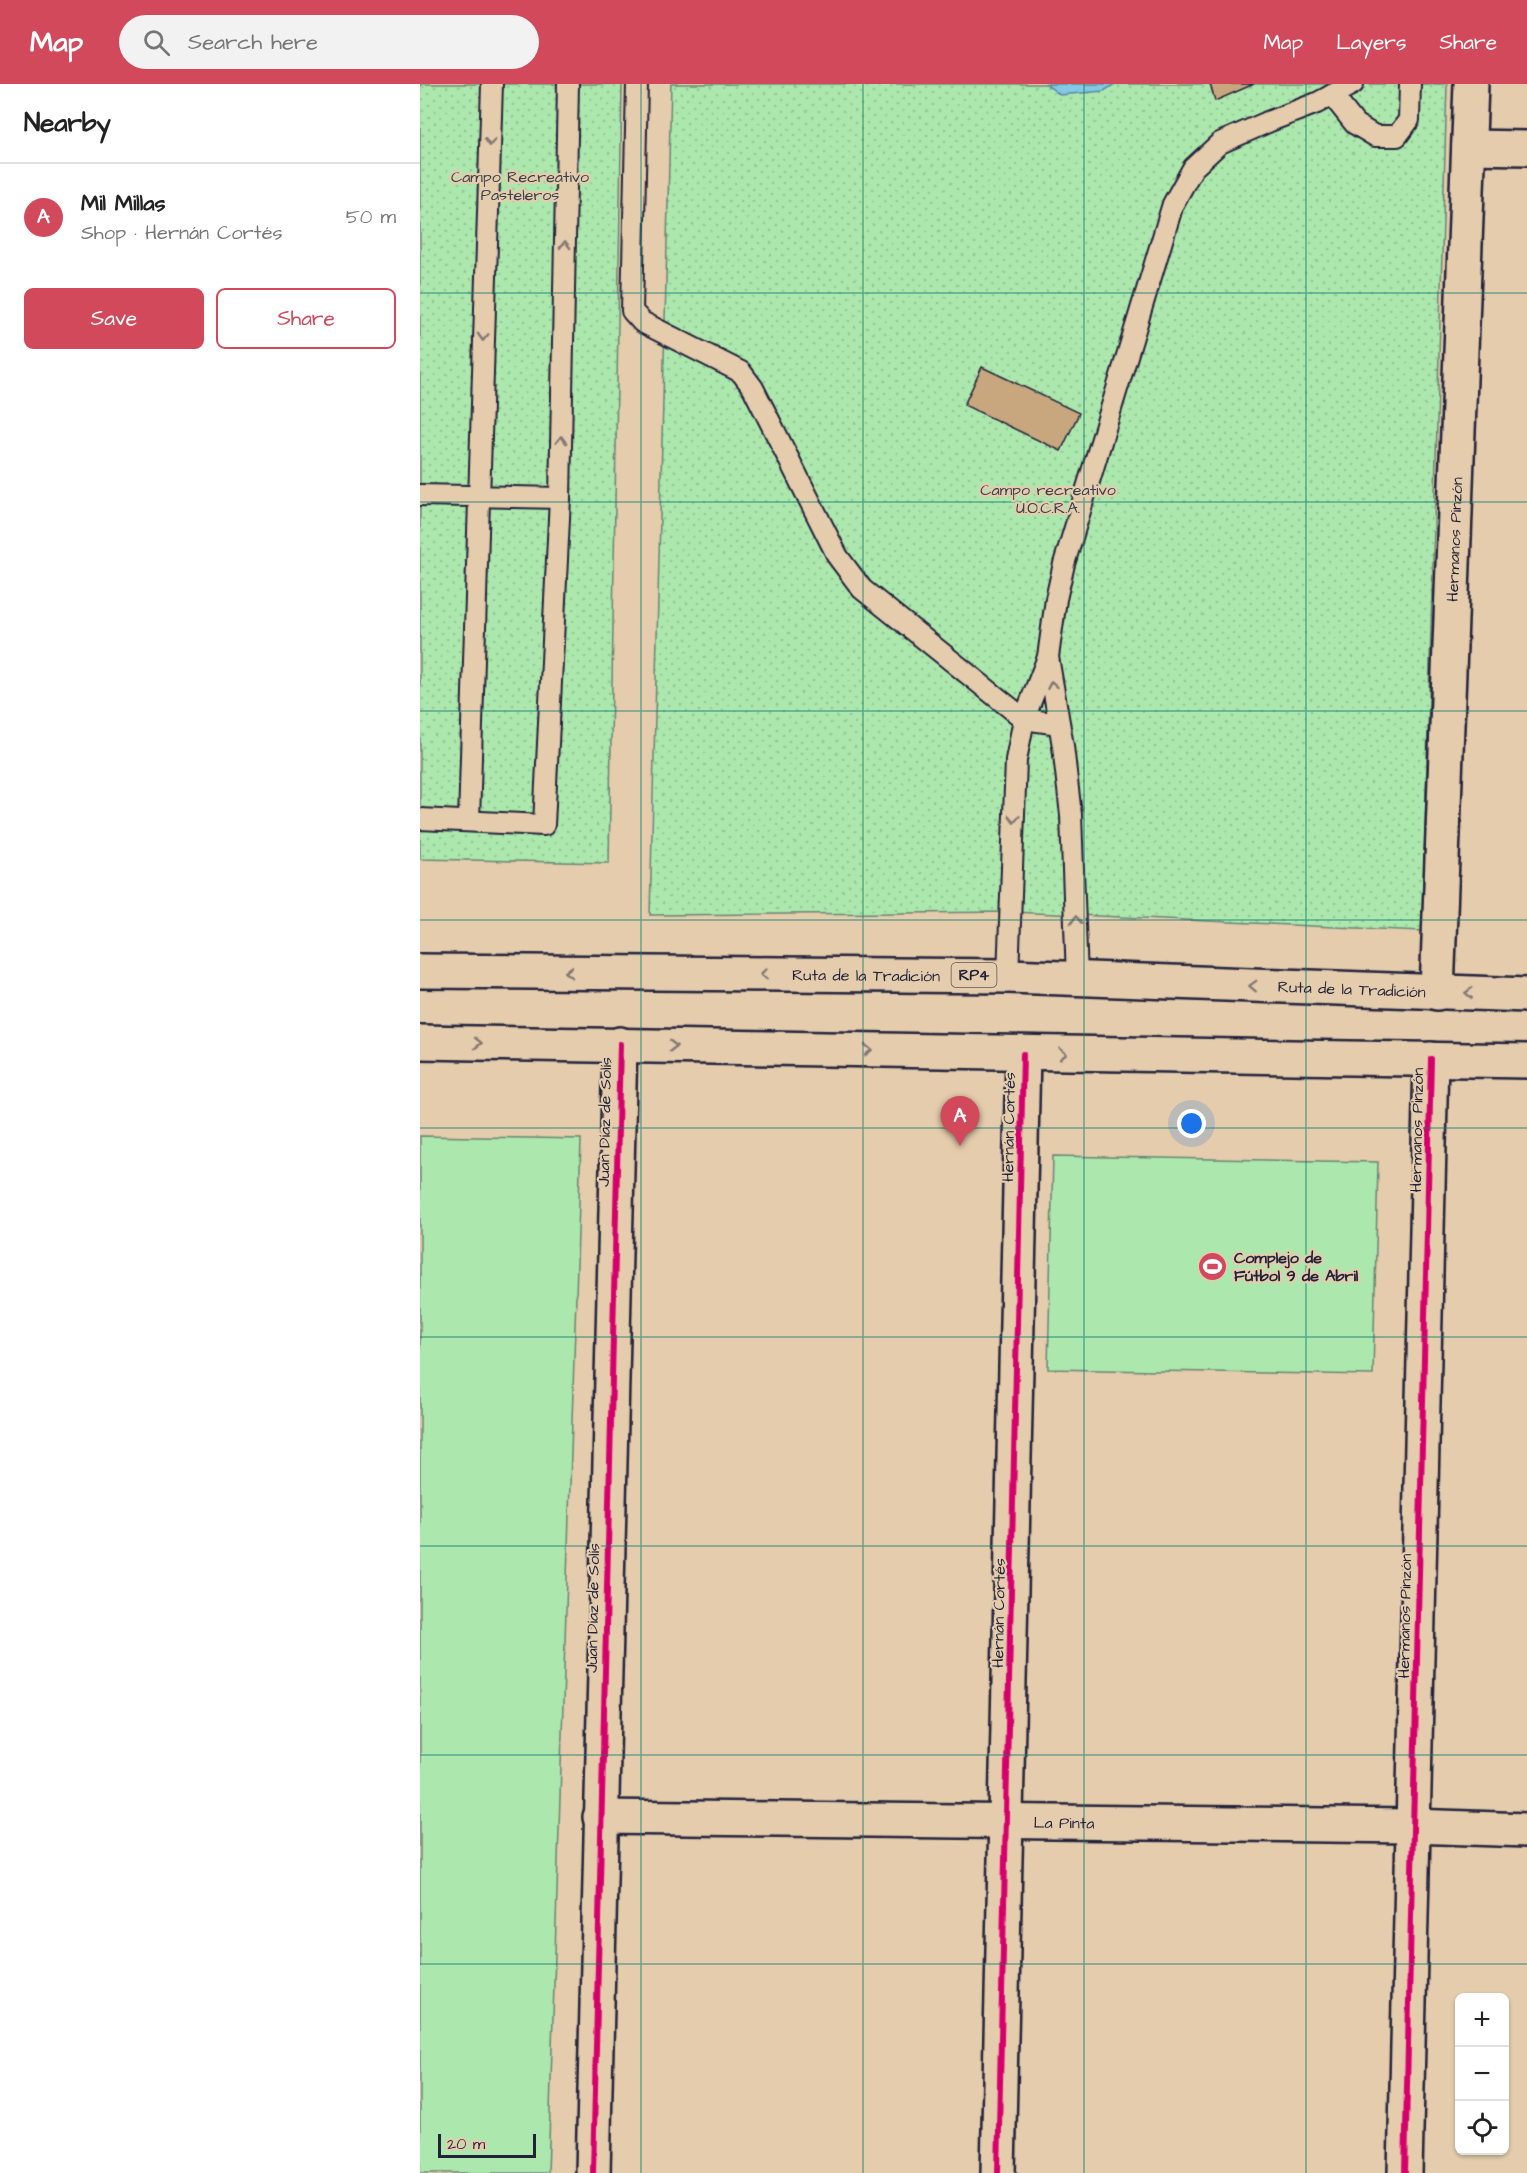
<!DOCTYPE html>
<meta charset="utf-8">
<style>
body{margin:0;font-family:"Architects Daughter",sans-serif;background:#f2f2f2;color:#222}
.controls{position:absolute;right:18px;bottom:18px;display:grid;overflow:hidden;border-radius:9px;box-shadow:0 2px 4px #0004}
.controls button{width:54px;height:54px;display:grid;place-items:center;padding:0;border:0;border-bottom:2px solid #e0e0e0;background:#fff;color:#222;font:30px sans-serif}
.scale{position:absolute;left:18px;bottom:15px;width:98px;box-sizing:border-box;padding-left:6px;border:3px solid #22223b;border-top:0;font-size:16px;line-height:21px;white-space:nowrap;color:#22223b;-webkit-text-stroke:4px #e4ccac;paint-order:stroke}
.you{position:absolute;left:772px;top:1040px;width:21px;height:21px;margin:-15px;border:4px solid #fff;border-radius:50%;background:#1a73e8;box-shadow:0 0 0 9px #1a73e833}
.badge{display:grid;place-items:center;width:39px;height:39px;border-radius:50%;background:#d1495b;color:#fff;font-size:20px;font-weight:700}
.pin{position:absolute;translate:-50% -50px;filter:drop-shadow(0 2px 3px #0008)}
.pin::after{content:'';position:absolute;top:32px;width:21px;height:18px;background:inherit;clip-path:polygon(0 0,100% 0,50% 100%)}
.list{margin:0;padding:0;list-style:none}
h2{display:flex;justify-content:space-between;align-items:center;height:78px;margin:0;padding:0 24px;font-size:26px}
h2 small{font-size:20px;font-weight:400;color:#767676}
.list li{display:grid;grid-template-columns:39px 1fr auto;gap:18px;align-items:center;box-sizing:border-box;height:108px;padding:0 24px;border-top:2px solid #e0e0e0}
.list b{display:block;font-size:22px;white-space:nowrap}
.list p{margin:0;font-size:20px;white-space:nowrap;color:#767676}
.list em{font-size:20px;font-style:normal;color:#767676}
.actions{display:flex;gap:12px;padding:18px 24px}
.actions a{flex:1;padding:14px 0;border:2px solid #d1495b;border-radius:9px;text-align:center;font-size:21px;color:#d1495b}
.actions .main{background:#d1495b;color:#fff}
.icon{flex:none;width:33px;height:33px;fill:none;stroke:currentColor;stroke-width:2;stroke-linecap:round;stroke-linejoin:round}
.map{position:relative;flex:none;width:1107px;height:2089px;overflow:hidden}
header{display:flex;align-items:center;gap:36px;box-sizing:border-box;height:84px;padding:0 30px;background:#d1495b;color:#fff}
header strong{font-size:28px}
nav{display:flex;gap:33px;margin-inline-start:auto;font-size:21px}
.search{width:420px;height:54px;background:#f2f2f2;display:flex;align-items:center;gap:15px;box-sizing:border-box;padding:0 21px;border-radius:33px;color:#767676;font-size:22px}
main{display:flex}
aside{flex:1;background:#fff}
.map>svg:first-child{display:block}
.grass{fill:url(#grass-dots);stroke:#678574;stroke-width:1.5}
.pitch{fill:#ace8ad;stroke:#678574;stroke-width:1.5}
.water{fill:#83c9e4;stroke:#5c86a0;stroke-width:1.5}
.building{fill:#c8a77f;stroke:#22223b;stroke-width:1.5}
.lines{fill:none;stroke-linecap:round;stroke-linejoin:round}
.service-casing{stroke:#22223b;stroke-width:24}
.minor-casing{stroke:#22223b;stroke-width:38}
.primary-casing{stroke:#22223b;stroke-width:38}
.service{stroke:#e4ccac;stroke-width:20}
.minor{stroke:#e4ccac;stroke-width:33}
.primary{stroke:#e4ccac;stroke-width:33}
.cycleway-casing{stroke:#e4ccac;stroke-width:10}
.cycleway{stroke:#d6006c;stroke-width:6}
.oneway{stroke:#837774}
.grid{fill:none;stroke:#0f766e;stroke-width:1.5;stroke-opacity:0.55}
.labels{text-anchor:middle;stroke-width:4.5;stroke-linejoin:round;paint-order:stroke}
.shield{fill:#e4ccac;stroke:#5c555d;stroke-width:1.5}
.shield-label{font-size:15px;font-weight:bold;fill:#22223b}
.park-label{font-size:16px;fill:#37404c;stroke:#e4ccac}
.street-label{font-size:16px;fill:#22223b;stroke:#e4ccac}
.poi-label{font-size:16px;font-weight:bold;fill:#22223b;stroke:#e4ccac;text-anchor:start}
</style>
<header>
<strong>Map</strong>
<div class="search"><svg class="icon" aria-label="search" viewBox="0 0 24 24"><circle cx="10" cy="10" r="6"/><path d="M15 15l6 6"/></svg>Search here</div>
<nav><a>Map</a><a>Layers</a><a>Share</a></nav>
</header>
<main>
<aside>
<h2>Nearby<small></small></h2>
<ul class="list">
<li><span class="badge">A</span><div><b>Mil Millas</b><p>Shop · Hernán Cortés</p></div><em>50 m</em></li>
</ul>
<div class="actions"><a class="main">Save</a><a>Share</a></div>
</aside>
<div class="map">
<svg width="1107" height="2089" viewBox="0 0 1107 2089">
<defs>
<pattern id="grass-dots" width="8" height="8" patternUnits="userSpaceOnUse" patternTransform="scale(1.5)"><rect width="8" height="8" fill="#ace8ad"/><path d="M2 2h.1M6 6h.1" fill="none" stroke="#94c796" stroke-width="1.8" stroke-linecap="round"/></pattern>
</defs>
<rect width="100%" height="100%" fill="#e4ccac"/>
<filter id="ink" filterUnits="userSpaceOnUse"><feTurbulence type="fractalNoise" baseFrequency=".0167" numOctaves="2"/><feDisplacementMap in="SourceGraphic" scale="12" xChannelSelector="R" yChannelSelector="G"/><feConvolveMatrix kernelMatrix="1 2 1 2 8 2 1 2 1" color-interpolation-filters="sRGB"/></filter>
<g filter="url(#ink)">
<g class="grass">
<polygon points="0,0 202,0 189,779 0,775"/>
<polygon points="251,0 1027,0 1002,847 592,828 230,831"/>
</g>
<g class="pitch">
<polygon points="0,1052 161,1055 128,2089 0,2089"/>
<polygon points="633,1072 958,1078 953,1291 628,1285"/>
</g>
<polygon class="water" points="626,0 695,0 684,7 640,11"/>
<g class="building">
<polygon points="790,0 834,0 795,17"/>
<polygon points="562,283 659,329 641,367 544,321"/>
</g>
<g class="lines">
<defs>
<g id="service">
<polyline points="217,0 212,227 222,238 321,288 333,304 418,473 442,505 604,635 639,640"/>
<polyline points="912,11 935,40 955,52 977,52 989,36 990,0"/>
<polyline points="0,411 140,414"/>
<polyline points="628,573 636,515 644,480 753,120 773,84 800,59 850,37 897,19 933,0"/>
<polyline points="0,735 124,741 140,414 148,0"/>
<polyline points="49,737 72,0"/>
<polyline points="588,892 596,676 604,635 628,573 643,662 651,731 657,895"/>
</g>
<g id="minor">
<polyline points="1049,63 1107,64"/>
<path id="s1" d="M 1017,909 L 1051,0"/>
<path id="s2" d="M 180,1733 L 992,1742 L 1107,1746"/>
<polyline points="173,2089 200,960"/>
<polyline points="578,2089 603,970"/>
<polyline points="985,2089 1011,975"/>
</g>
<g id="primary">
<path id="s3" d="M 0,887 L 588,892 L 1107,911"/>
<polyline points="0,958 1107,977"/>
</g>
</defs>
<use href="#service" class="service-casing"/>
<use href="#minor" class="minor-casing"/>
<use href="#primary" class="primary-casing"/>
<use href="#service" class="service"/>
<use href="#minor" class="minor"/>
<use href="#primary" class="primary"/>
<defs>
<g id="cycleway">
<polyline points="173,2089 200,960"/>
<polyline points="578,2089 603,970"/>
<polyline points="985,2089 1011,975"/>
</g>
</defs>
<use href="#cycleway" class="cycleway-casing"/>
<use href="#cycleway" class="cycleway"/>
</g>
<defs><path id="oneway-chevron" d="M-2-3.5L2.5 0L-2 3.5" fill="none" stroke-width="1.6" stroke-linecap="round" stroke-linejoin="round" transform="scale(1.5)"/></defs>
<g class="oneway">
<use href="#oneway-chevron" transform="translate(70 58) rotate(92)"/>
<use href="#oneway-chevron" transform="translate(145 161) rotate(-89)"/>
<use href="#oneway-chevron" transform="translate(63 253) rotate(92)"/>
<use href="#oneway-chevron" transform="translate(141 356) rotate(-89)"/>
<use href="#oneway-chevron" transform="translate(632 601) rotate(-100)"/>
<use href="#oneway-chevron" transform="translate(594 735) rotate(92)"/>
<use href="#oneway-chevron" transform="translate(656 836) rotate(-92)"/>
<use href="#oneway-chevron" transform="translate(149 888) rotate(-180)"/>
<use href="#oneway-chevron" transform="translate(344 890) rotate(-180)"/>
<use href="#oneway-chevron" transform="translate(833 902) rotate(-178)"/>
<use href="#oneway-chevron" transform="translate(1049 909) rotate(-179)"/>
<use href="#oneway-chevron" transform="translate(58 959) rotate(1)"/>
<use href="#oneway-chevron" transform="translate(253 962) rotate(1)"/>
<use href="#oneway-chevron" transform="translate(448 966) rotate(1)"/>
<use href="#oneway-chevron" transform="translate(643 970) rotate(1)"/>
</g>
</g>
<path class="grid" d="M 221,0 L 221,2089M 443,0 L 443,2089M 664,0 L 664,2089M 886,0 L 886,2089M 0,209 L 1107,209M 0,418 L 1107,418M 0,627 L 1107,627M 0,836 L 1107,836M 0,1044 L 1107,1044M 0,1253 L 1107,1253M 0,1462 L 1107,1462M 0,1671 L 1107,1671M 0,1880 L 1107,1880"/>
<defs>
<symbol id="stadium-disc" viewBox="-11 -11 22 22"><circle r="9.5" fill="#d1495b" stroke="#e4ccac"/><path d="M0-5a6.5 5 0 1 0 0 10a6.5 5 0 1 0 0-10ZM-3.5-1.8h7v3.6h-7Z" fill="#fff"/></symbol>
</defs>
<g fill-rule="evenodd">
<use href="#stadium-disc" x="776" y="1166" width="33" height="33"/>
</g>
<g class="labels">
<rect class="shield" x="531.5" y="879" width="45" height="24" rx="4.5"/>
<g class="shield-label">
<text x="554" y="896">RP4</text>
</g>
<g class="park-label">
<text x="100" y="98">Campo Recreativo<tspan x="100" dy="18">Pasteleros</tspan></text>
<text x="628" y="411">Campo recreativo<tspan x="628" dy="18">U.O.C.R.A.</tspan></text>
</g>
<g class="street-label">
<text dy="6" stroke="none"><textPath href="#s1" startOffset="454">Hermanos Pinzón</textPath></text>
<text dy="6" stroke="none"><textPath href="#s3" startOffset="446">Ruta de la Tradición</textPath></text>
<text dy="6" stroke="none"><textPath href="#s3" startOffset="932">Ruta de la Tradición</textPath></text>
<text transform="translate(184 1038) rotate(-89)" y="6">Juan Díaz de Solís</text>
<text transform="translate(588 1043) rotate(-89)" y="6">Hernán Cortés</text>
<text transform="translate(996 1046) rotate(-89)" y="6">Hermanos Pinzón</text>
<text transform="translate(172 1524) rotate(-89)" y="6">Juan Díaz de Solís</text>
<text transform="translate(578 1529) rotate(-89)" y="6">Hernán Cortés</text>
<text transform="translate(984 1532) rotate(-89)" y="6">Hermanos Pinzón</text>
<text dy="6" stroke="none"><textPath href="#s2" startOffset="464">La Pinta</textPath></text>
</g>
<g class="poi-label">
<text x="814" y="1179">Complejo de<tspan x="814" dy="18">Fútbol 9 de Abril</tspan></text>
</g>
</g>
</svg>
<div class="controls">
<button>+</button>
<button>−</button>
<button><svg class="icon" aria-label="locate" viewBox="0 0 24 24"><circle cx="12" cy="12" r="6"/><path d="M12 2v4M12 18v4M2 12h4M18 12h4"/></svg></button>
</div>
<div class="scale">20 m</div>
<div class="you"></div>
<div class="pin badge" style="left:540px;top:1062px">A</div>
</div>
</main>
